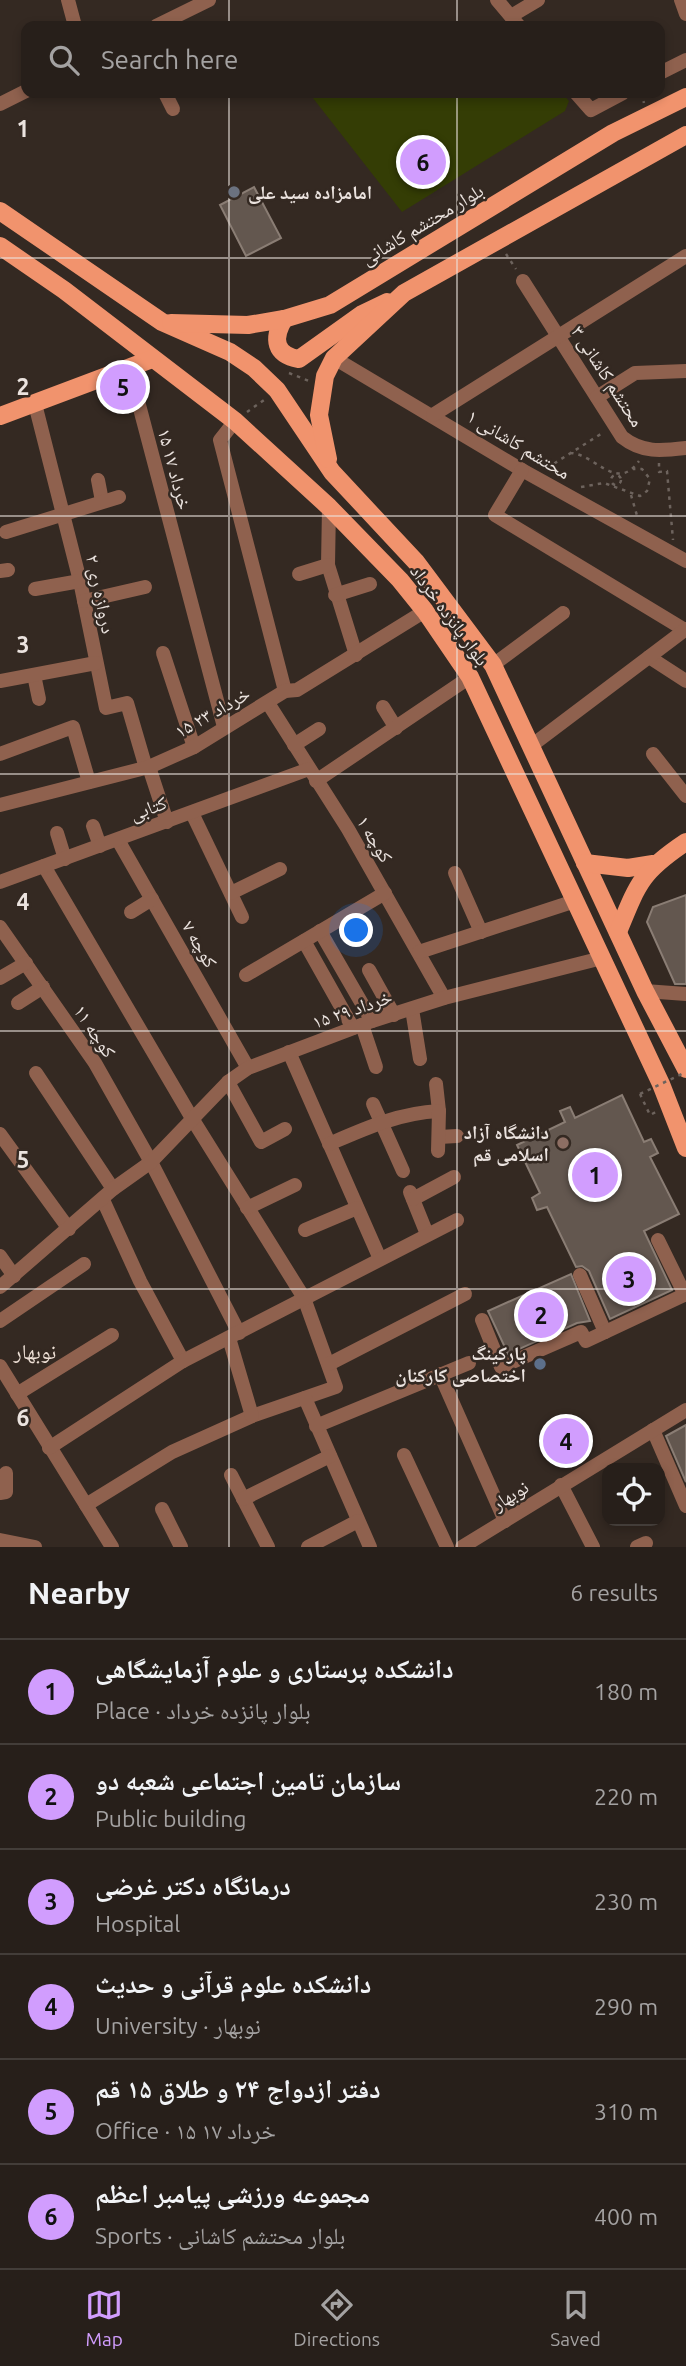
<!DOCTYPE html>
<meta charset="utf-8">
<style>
body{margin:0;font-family:Ubuntu,"Noto Naskh Arabic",sans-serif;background:#2f2723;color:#f1f3f6}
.controls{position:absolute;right:21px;bottom:21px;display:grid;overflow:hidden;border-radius:14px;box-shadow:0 4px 10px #0003}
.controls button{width:63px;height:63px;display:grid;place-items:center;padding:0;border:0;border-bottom:2px solid #433d39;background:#271f1a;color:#f1f3f6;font:35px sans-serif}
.you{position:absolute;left:357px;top:931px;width:24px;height:24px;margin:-18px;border:5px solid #fff;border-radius:50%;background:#1a73e8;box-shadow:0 0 0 10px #1a73e833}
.badge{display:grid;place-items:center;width:46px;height:46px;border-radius:50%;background:#d19dfe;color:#111;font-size:23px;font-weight:700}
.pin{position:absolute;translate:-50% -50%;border:4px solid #fff;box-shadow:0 2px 7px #0006}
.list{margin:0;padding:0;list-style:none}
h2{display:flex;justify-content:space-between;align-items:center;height:91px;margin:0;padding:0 28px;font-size:30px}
h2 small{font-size:23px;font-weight:400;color:#a4a2a2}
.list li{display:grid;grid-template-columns:46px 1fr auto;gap:21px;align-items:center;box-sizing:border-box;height:105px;padding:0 28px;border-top:2px solid #433d39}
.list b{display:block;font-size:26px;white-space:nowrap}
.list p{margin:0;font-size:23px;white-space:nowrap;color:#a4a2a2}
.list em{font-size:23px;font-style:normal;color:#a4a2a2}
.icon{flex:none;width:38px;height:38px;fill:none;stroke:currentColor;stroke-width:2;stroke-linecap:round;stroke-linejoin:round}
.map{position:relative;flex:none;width:686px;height:1547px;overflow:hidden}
.search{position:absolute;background:#271f1a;box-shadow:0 4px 10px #0003;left:21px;right:21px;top:21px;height:77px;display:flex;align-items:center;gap:18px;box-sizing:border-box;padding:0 24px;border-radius:14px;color:#a4a2a2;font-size:26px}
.sheet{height:721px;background:#271f1a}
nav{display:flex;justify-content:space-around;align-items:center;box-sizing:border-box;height:98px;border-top:2px solid #433d39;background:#271f1a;font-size:19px;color:#a4a2a2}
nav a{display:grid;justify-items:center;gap:4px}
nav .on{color:#d19dfe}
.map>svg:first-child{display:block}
.green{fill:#343d05}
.building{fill:#63574f;stroke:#8a7d74;stroke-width:2}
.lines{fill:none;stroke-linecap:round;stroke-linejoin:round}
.path{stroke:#6d635d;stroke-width:2.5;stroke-dasharray:3.5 5;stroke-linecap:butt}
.minor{stroke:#8f614e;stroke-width:14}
.major{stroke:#f1936d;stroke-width:18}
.path-bridge{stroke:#6d635d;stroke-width:2.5;stroke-dasharray:3.5 5;stroke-linecap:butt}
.grid{fill:none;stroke:#ebe3df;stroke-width:2;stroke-opacity:0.55}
.worship-dot{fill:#6b7280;stroke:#342922;stroke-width:2.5}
.education-dot{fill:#8d6e63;stroke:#342922;stroke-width:2.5}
.service-dot{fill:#5c6f8a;stroke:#342922;stroke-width:2.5}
.labels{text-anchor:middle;stroke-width:5;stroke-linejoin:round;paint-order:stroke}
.poi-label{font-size:19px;font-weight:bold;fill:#ebe3df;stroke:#342922;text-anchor:end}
.street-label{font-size:19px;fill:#ebe3df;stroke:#342922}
.neighbourhood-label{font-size:21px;fill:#eddfd5;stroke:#342922}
.grid-label{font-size:23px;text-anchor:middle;font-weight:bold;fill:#ebe3df;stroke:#342922;stroke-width:5;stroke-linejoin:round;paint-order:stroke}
</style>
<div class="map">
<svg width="686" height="1547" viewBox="0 0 686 1547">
<rect width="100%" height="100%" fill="#342922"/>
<polygon class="green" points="309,93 392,93 396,97 402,93 562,93 569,101 565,111 402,212"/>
<g class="building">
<polygon points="254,187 281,238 246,256 220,205"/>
<polygon points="686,895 686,984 675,984 647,922 653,907"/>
<polygon points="622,1095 644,1142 651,1139 658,1153 650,1157 679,1214 644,1231 672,1290 610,1319 589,1271 582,1266 576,1267 547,1207 537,1210 532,1198 540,1193 517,1145 565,1122 560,1111 570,1107 575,1118"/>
<polygon points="571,1274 590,1321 577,1323 508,1354 488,1311"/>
<polygon points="686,1425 686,1482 666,1436"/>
</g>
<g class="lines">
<g class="path">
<polyline points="641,93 644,103"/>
<polyline points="506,254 516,269"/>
<polyline points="289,373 309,381"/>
<polyline points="247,412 264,400"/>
<path d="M 570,453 C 596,454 616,493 639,461"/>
<polyline points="659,463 659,472 667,471 673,540"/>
<polyline points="547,468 604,432"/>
<circle cx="616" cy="480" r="5"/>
<polyline points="581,487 604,483 640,496 647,491 650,479 642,469 633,469"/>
<polyline points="631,495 638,519"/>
<polyline points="640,1094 650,1115 658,1111"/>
</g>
<g class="minor">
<polyline points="68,0 75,26"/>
<polyline points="497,0 519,26"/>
<polyline points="681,0 686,14"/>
<polyline points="511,16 538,0"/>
<polyline points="156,26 209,0"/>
<polyline points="660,73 686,60"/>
<polyline points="165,93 173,109"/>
<polyline points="576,93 591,110 623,93"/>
<polyline points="0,104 26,91"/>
<path d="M 523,281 L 622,437 C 642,453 661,451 686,448"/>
<polyline points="334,358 522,470 686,561"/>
<polyline points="129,367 224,727"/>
<polyline points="597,397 635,373 686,371"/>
<polyline points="35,404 80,581 106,708 127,703 146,768"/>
<polyline points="433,415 686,256"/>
<polyline points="235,421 220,440 285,691"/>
<polyline points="522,470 495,515 685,630"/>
<polyline points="98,480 102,501"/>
<polyline points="329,507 328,565 356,655"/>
<polyline points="6,532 119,497"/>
<polyline points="0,571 8,570"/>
<polyline points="299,574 328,565"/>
<polyline points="35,589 80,581"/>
<polyline points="335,595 370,584"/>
<polyline points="84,601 145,587"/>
<polyline points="163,653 194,747"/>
<polyline points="649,657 686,681"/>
<polyline points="493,665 563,613"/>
<polyline points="34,675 39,699"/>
<polyline points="0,681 96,663"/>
<polyline points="268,703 348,829 444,998"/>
<polyline points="383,707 396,728"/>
<polyline points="294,745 319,729"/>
<polyline points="531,746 686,629"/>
<polyline points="0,754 73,727 89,782"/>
<polyline points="653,754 686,796"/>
<polyline points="149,767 167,822"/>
<polyline points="316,781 470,677"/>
<polyline points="0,805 149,767 194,747 285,691 297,690 425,611"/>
<polyline points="192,813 242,917"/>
<polyline points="93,826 100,846"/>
<polyline points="57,833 65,859"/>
<polyline points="118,840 248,1068"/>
<polyline points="44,866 193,1120 304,1298 336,1387 252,1416 172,1452 86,1505"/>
<polyline points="455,873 481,932"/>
<polyline points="0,882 309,769"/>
<polyline points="231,893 280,869"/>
<polyline points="131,912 152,899"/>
<polyline points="0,927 95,1063 151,1162 239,1333"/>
<polyline points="320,931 372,1021"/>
<polyline points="304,941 353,1028"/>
<polyline points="419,952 575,901"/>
<polyline points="369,970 394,1015"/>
<polyline points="246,975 385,893"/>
<polyline points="0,978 26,963"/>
<polyline points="645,991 686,994"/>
<polyline points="18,1003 43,987"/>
<polyline points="412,1009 420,1059"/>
<polyline points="362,1025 376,1067"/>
<polyline points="289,1052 380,1259"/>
<polyline points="36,1073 113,1189"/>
<polyline points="228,1082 261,1142 285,1129"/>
<polyline points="373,1104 403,1171"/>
<polyline points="0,1134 69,1229"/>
<polyline points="439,1137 457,1136"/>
<path d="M 329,1144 C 366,1128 399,1113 439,1111 L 436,1084"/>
<polyline points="438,1151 439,1111"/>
<polyline points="410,1192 427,1234"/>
<polyline points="413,1199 454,1177"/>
<polyline points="103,1200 140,1281 183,1361"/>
<polyline points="247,1208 295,1185"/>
<polyline points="305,1230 357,1208"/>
<polyline points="658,1240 685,1295"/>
<polyline points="0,1256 14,1276"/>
<polyline points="580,1275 605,1332"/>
<polyline points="0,1287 113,1189 151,1162 228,1082 248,1068 372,1021 444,998 602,958"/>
<polyline points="482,1320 501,1367 581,1332 586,1341 686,1294"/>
<polyline points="0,1321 84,1264"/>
<polyline points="229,1338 252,1416"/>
<polyline points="329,1364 465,1294"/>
<polyline points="0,1366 112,1547"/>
<polyline points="440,1374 505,1521"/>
<polyline points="17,1394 112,1335"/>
<polyline points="305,1398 370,1547"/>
<polyline points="316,1426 469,1363"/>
<polyline points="653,1430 686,1506"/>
<polyline points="49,1448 183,1361 457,1220"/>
<polyline points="404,1455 447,1547"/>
<polyline points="231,1475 268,1547"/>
<polyline points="561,1485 593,1547"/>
<polyline points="0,1493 6,1492 6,1473"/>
<polyline points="243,1499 330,1456"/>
<polyline points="162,1509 181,1547"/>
<polyline points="0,1540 35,1547"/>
<polyline points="308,1547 358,1521"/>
<polyline points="462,1547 686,1410"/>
<polyline points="637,1547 646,1543"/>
</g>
<g class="major">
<polyline points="0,211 162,322 230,352 254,368 277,390 332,472 416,562 493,665 645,991 686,1069"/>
<polyline points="0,246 64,290 235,421 329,507 400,580 425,611 470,677 661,1084 686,1148"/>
<path d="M 284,319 C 272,339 275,355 299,359 L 362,314 L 387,302"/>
<polyline points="171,323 248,325 284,319 330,305 613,133 686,97"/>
<polyline points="0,416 152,359"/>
<polyline points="328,459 319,415 325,376 334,358 404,293 686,135"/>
<polyline points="585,863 628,868 653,864"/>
<path d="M 618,932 C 638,883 641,872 686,842"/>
</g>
<polyline class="path-bridge" points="640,1094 686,1072"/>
</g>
<path class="grid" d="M 229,0 L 229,26M 457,0 L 457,26M 229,93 L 229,1547M 457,93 L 457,1547M 0,258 L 686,258M 0,516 L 686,516M 0,774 L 686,774M 0,1031 L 686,1031M 0,1289 L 686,1289"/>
<circle class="worship-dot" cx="234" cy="192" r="7"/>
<circle class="education-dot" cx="563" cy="1143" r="7"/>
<circle class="service-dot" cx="540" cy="1364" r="7"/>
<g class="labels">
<g class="poi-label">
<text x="248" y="199" text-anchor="start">امامزاده سید علی</text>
<text x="549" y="1139">دانشگاه آزاد<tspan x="549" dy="22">اسلامی قم</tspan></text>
<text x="526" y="1360">پارکینگ<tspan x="526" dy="22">اختصاصی کارکنان</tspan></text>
</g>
<g class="street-label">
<text transform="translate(422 224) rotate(-31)" y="7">بلوار محتشم کاشانی</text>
<text transform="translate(608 376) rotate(57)" y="7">محتشم کاشانی ۳</text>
<text transform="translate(519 444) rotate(31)" y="7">محتشم کاشانی ۱</text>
<text transform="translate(175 469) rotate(75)" y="7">۱۵ خرداد ۱۷</text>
<text transform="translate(101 594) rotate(78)" y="7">دروازه ری ۲</text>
<text transform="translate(450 615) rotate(54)" y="7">بلوار پانزده خرداد</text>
<text transform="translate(212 712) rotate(-30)" y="7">۱۵ خرداد ۲۳</text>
<text transform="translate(148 808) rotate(-20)" y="7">کتابی</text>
<text transform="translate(375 839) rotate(59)" y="7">کوچه ۱</text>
<text transform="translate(200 944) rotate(60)" y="7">کوچه ۷</text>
<text transform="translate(352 1009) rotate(-19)" y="7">۱۵ خرداد ۲۹</text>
<text transform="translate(95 1031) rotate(56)" y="7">کوچه ۱۱</text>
<text transform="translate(510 1495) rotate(-32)" y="7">نوبهار</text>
</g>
<g class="neighbourhood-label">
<text x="35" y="1359">نوبهار</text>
</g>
</g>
<g class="grid-label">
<text x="23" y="137">1</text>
<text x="23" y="395">2</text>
<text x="23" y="653">3</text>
<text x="23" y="910">4</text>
<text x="23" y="1168">5</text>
<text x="23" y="1426">6</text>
</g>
</svg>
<div class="controls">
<button><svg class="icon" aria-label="locate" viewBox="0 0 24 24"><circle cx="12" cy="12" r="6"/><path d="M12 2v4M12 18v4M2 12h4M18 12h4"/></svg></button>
</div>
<div class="you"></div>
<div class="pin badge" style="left:595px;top:1175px">1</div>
<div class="pin badge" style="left:541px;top:1315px">2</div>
<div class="pin badge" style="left:629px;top:1279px">3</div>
<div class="pin badge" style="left:566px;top:1441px">4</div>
<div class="pin badge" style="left:123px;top:387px">5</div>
<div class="pin badge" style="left:423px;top:162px">6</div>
<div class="search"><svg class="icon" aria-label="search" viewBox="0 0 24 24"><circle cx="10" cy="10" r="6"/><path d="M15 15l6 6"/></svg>Search here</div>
</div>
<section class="sheet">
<h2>Nearby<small>6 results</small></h2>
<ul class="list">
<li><span class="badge">1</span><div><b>دانشکده پرستاری و علوم آزمایشگاهی</b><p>Place · بلوار پانزده خرداد</p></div><em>180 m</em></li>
<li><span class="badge">2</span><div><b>سازمان تامین اجتماعی شعبه دو</b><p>Public building</p></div><em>220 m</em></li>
<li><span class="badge">3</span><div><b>درمانگاه دکتر غرضی</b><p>Hospital</p></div><em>230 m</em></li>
<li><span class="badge">4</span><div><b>دانشکده علوم قرآنی و حدیث</b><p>University · نوبهار</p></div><em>290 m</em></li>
<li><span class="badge">5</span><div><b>دفتر ازدواج ۲۴ و طلاق ۱۵ قم</b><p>Office · ۱۵ خرداد ۱۷</p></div><em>310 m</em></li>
<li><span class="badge">6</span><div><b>مجموعه ورزشی پیامبر اعظم</b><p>Sports · بلوار محتشم کاشانی</p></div><em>400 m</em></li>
</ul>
</section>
<nav>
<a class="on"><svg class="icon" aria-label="map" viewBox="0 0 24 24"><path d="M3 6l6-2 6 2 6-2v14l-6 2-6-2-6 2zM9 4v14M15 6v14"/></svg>Map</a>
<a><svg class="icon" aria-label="directions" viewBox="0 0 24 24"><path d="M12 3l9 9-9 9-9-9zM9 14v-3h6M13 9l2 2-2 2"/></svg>Directions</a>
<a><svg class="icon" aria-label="saved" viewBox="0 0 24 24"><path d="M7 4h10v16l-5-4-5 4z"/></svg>Saved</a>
</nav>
